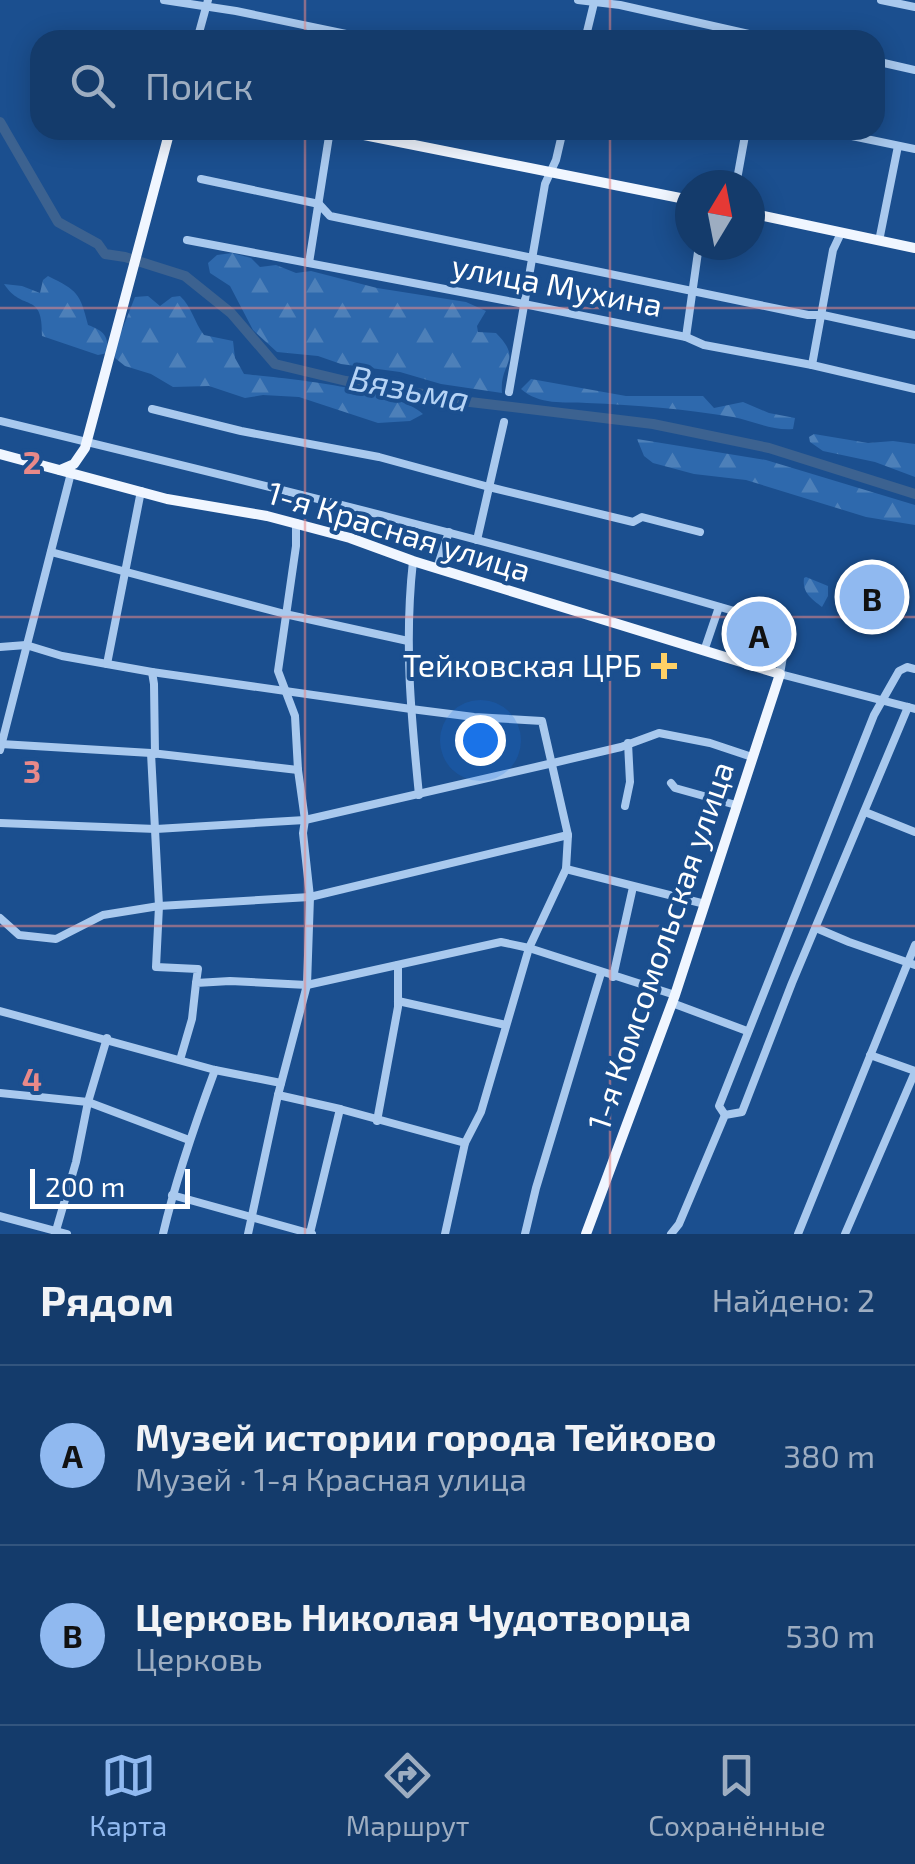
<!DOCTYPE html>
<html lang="ru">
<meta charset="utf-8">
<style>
body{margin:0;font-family:"Exo 2",sans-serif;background:#1d4271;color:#f1f3f6}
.compass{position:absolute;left:675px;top:170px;width:90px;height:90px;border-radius:50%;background:#143b6b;box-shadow:0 5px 25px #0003;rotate:10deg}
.scale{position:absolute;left:30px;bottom:25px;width:160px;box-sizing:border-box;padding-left:10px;border:5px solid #fff;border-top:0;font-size:28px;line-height:35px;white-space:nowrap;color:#fff;-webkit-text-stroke:8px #1b4f8f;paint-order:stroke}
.you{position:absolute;left:480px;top:740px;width:35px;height:35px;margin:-25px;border:8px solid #fff;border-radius:50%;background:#1a73e8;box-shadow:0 0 0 15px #1a73e833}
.badge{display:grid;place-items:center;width:65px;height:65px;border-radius:50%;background:#90b9f0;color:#111;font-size:32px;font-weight:700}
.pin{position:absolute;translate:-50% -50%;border:5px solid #fff;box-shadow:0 2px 10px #0006}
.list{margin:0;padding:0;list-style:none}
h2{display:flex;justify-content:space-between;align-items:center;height:130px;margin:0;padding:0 40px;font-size:42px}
h2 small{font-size:32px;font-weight:400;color:#9dadc1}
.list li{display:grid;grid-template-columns:65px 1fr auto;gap:30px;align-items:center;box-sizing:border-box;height:180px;padding:0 40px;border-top:2px solid #33557e}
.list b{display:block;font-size:38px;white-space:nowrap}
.list p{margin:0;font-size:32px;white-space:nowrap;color:#9dadc1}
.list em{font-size:32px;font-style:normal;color:#9dadc1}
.icon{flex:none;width:55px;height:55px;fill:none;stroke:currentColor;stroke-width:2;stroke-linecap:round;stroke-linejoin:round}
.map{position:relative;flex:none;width:915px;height:1234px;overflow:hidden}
.search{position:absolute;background:#143b6b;box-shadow:0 5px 25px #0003;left:30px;right:30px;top:30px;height:110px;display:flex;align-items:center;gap:25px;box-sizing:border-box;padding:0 35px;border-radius:30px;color:#9dadc1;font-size:38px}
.sheet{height:490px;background:#143b6b}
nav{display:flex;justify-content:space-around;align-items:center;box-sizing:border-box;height:140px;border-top:2px solid #33557e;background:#143b6b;font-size:28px;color:#9dadc1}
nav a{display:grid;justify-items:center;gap:5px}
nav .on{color:#90b9f0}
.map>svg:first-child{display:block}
.forest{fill:url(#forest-firs)}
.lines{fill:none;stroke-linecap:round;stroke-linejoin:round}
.river{stroke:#3c6290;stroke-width:10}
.minor{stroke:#a9c9ee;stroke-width:8}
.major{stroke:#f0f6ff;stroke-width:10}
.grid{fill:none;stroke:#e88989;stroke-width:2.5;stroke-opacity:0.55}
.poi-dot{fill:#ffd166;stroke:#1b4f8f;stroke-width:4}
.labels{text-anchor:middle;stroke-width:8;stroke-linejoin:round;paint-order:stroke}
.street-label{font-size:32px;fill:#fff;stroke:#1b4f8f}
.poi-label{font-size:32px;fill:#fff;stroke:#1b4f8f;text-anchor:end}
.water-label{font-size:35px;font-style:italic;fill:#b5d3f5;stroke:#1b4f8f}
.grid-label{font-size:32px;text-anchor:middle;font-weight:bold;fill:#e88989;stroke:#1b4f8f;stroke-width:8;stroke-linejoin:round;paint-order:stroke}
</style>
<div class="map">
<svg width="915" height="1234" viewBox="0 0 915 1234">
<defs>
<pattern id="forest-firs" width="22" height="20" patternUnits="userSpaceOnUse" patternTransform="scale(2.5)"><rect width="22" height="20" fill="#2e69ad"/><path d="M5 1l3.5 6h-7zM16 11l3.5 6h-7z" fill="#4d80b9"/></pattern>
</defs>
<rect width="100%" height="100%" fill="#1b4f8f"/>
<g class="forest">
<path d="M 232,253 L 251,258 L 260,267 L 276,265 L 296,273 L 311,271 L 377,288 L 466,302 L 486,311 L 477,326 L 478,332 L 496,333 C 524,361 499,362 502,393 L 441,384 L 400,372 L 341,364 L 318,356 L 277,352 L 253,330 L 230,286 L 210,273 L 208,263 L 217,255 Z"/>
<path d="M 48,276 C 78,291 80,293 88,325 C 104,331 108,335 108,353 L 98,355 L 42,336 C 43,290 23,313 4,284 L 22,286 L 40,293 L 43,280 Z"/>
<path d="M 148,296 L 160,306 L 172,297 L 180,296 C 192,307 194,322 204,335 L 233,341 L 235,358 L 244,374 C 283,378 397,389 423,414 L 410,421 L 378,423 L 299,397 L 263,395 L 245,398 L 209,386 L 173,387 L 151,374 L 125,366 L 115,358 L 116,345 L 135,297 Z"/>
<path d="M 531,379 L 626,396 L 703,396 L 714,408 L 743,402 L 769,413 L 795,418 L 793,429 C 773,431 753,421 733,417 C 684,409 637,405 587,403 C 564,402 539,405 521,389 Z"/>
<polygon points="814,434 868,443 893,441 915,444 915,477 875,462 823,451 810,442 809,437"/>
<polygon points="637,439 766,460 915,505 915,525 866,517 746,480 694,474 653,463 644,456"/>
<path d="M 806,577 L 828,586 L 828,596 L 822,607 C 812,599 802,593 804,578 Z"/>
</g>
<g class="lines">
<polyline class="river" points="0,122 58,222 98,244 105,254 125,257 185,276 231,313 275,364 346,381 470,402 653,424 769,448 915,494"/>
<g class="minor">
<polyline points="164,0 236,11 375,40"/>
<polyline points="578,0 620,5 776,40"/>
<polyline points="881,0 915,7"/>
<polyline points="197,40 208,0"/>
<polyline points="585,40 594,3"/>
<polyline points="875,61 915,70"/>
<polyline points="823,130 915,149"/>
<polyline points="201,179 319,204 330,216 808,315 823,315 915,335"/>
<polyline points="736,185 746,130"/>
<polyline points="187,240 524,304 686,337 704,345 812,365 915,389"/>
<polyline points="879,241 898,146"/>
<polyline points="309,263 330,130"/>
<polyline points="686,337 699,245"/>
<polyline points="812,365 833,250 841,233"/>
<polyline points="509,392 545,184 556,160 563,130"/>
<polyline points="152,409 241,431 379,457 489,487 633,522 642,517 700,532"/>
<path d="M 0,421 C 264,485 528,549 788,627 L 780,674 L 915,709"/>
<polyline points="477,540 504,422"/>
<polyline points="51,552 285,614 408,641"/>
<path d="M 413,561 C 404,642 411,715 419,795"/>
<polyline points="437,568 449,532"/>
<polyline points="0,647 26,645 62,656 152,672 411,709 474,717 542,721 568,835 566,869 529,948 481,1112 465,1143 445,1234"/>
<polyline points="704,651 719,607"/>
<polyline points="107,664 141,491"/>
<polyline points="152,672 154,684 155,754"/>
<polyline points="1,744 151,753 298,770"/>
<polyline points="0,750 71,473"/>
<polyline points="151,753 159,906 156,967 198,969 196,983"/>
<polyline points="671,783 675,788 736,805"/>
<polyline points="625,806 630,782 628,743"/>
<polyline points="865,812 915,832"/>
<polyline points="0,823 156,829 305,820 553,763 621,747 659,733 710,743 752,757"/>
<polyline points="566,869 705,904"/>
<polyline points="0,918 19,935 56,939 103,915 159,906 310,897 568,835"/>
<polyline points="816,928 849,942 915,965"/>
<polyline points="613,977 633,887"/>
<polyline points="398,1001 506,1025"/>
<polyline points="672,1003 747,1031"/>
<polyline points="0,1011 215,1070 281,1083"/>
<polyline points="870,1055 915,1071"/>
<polyline points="180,1060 192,1019 196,983 230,981 307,985 501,942 529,948 675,995"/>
<polyline points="0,1093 88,1102 189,1140"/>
<polyline points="278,1095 340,1109 465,1143"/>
<polyline points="725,1115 719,1106 874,715 899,671 907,667 915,669"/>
<polyline points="377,1121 398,1007 398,965"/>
<polyline points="172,1195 312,1234"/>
<polyline points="0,1216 67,1234"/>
<polyline points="310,1233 340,1109"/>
<polyline points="55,1234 76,1162 88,1102 107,1038"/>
<path d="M 163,1234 C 176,1178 195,1124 215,1070"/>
<polyline points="248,1234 278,1095 307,985 310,897 303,833 305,820 298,770 295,716 278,671 296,546 296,523"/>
<polyline points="525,1234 536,1188 601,973"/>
<polyline points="671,1234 679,1224 725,1115 742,1112 792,983 908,707"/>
<polyline points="798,1234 915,945"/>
<polyline points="845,1234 915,1072"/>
</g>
<g class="major">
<polyline points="339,130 690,200"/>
<polyline points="750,213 915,248"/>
<polyline points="0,454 167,499 267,516 350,538 413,561 780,674 675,995 586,1234"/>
<polyline points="60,470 74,464 85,448 170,130"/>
</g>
</g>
<path class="grid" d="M 305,0 L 305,40M 610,0 L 610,40M 305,130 L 305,1234M 610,130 L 610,1234M 0,308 L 915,308M 0,617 L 915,617M 0,926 L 915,926"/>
<path class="poi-dot" d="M659 651h10v10h10v10h-10v10h-10v-10h-10v-10h10z"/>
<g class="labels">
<g class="street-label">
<text transform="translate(557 286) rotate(11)" y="11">улица Мухина</text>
<text transform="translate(399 532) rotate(17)" y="11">1-я Красная улица</text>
<text transform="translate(661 946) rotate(-71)" y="11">1-я Комсомольская улица</text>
</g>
<g class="poi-label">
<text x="642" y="677">Тейковская ЦРБ</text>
</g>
<g class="water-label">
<text transform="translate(409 389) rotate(11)" y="12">Вязьма</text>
</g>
</g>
<g class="grid-label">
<text x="32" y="474">2</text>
<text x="32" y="783">3</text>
<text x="32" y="1091">4</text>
</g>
</svg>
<svg class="compass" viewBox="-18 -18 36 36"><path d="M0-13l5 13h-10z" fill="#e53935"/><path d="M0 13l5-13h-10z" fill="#9dadc1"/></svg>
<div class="scale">200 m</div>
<div class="you"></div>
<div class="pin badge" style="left:759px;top:634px">A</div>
<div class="pin badge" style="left:872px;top:597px">B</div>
<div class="search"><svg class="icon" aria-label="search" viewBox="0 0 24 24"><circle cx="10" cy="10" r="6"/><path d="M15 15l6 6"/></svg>Поиск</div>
</div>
<section class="sheet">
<h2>Рядом<small>Найдено: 2</small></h2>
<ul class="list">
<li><span class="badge">A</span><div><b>Музей истории города Тейково</b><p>Музей · 1-я Красная улица</p></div><em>380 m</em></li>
<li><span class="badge">B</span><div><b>Церковь Николая Чудотворца</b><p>Церковь</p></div><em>530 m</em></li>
</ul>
</section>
<nav>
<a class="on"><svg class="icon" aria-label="map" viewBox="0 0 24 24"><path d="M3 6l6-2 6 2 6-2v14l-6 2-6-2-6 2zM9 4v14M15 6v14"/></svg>Карта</a>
<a><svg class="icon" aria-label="directions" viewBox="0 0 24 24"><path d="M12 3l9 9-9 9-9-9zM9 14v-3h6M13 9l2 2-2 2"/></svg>Маршрут</a>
<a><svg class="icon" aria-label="saved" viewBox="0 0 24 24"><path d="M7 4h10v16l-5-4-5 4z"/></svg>Сохранённые</a>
</nav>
